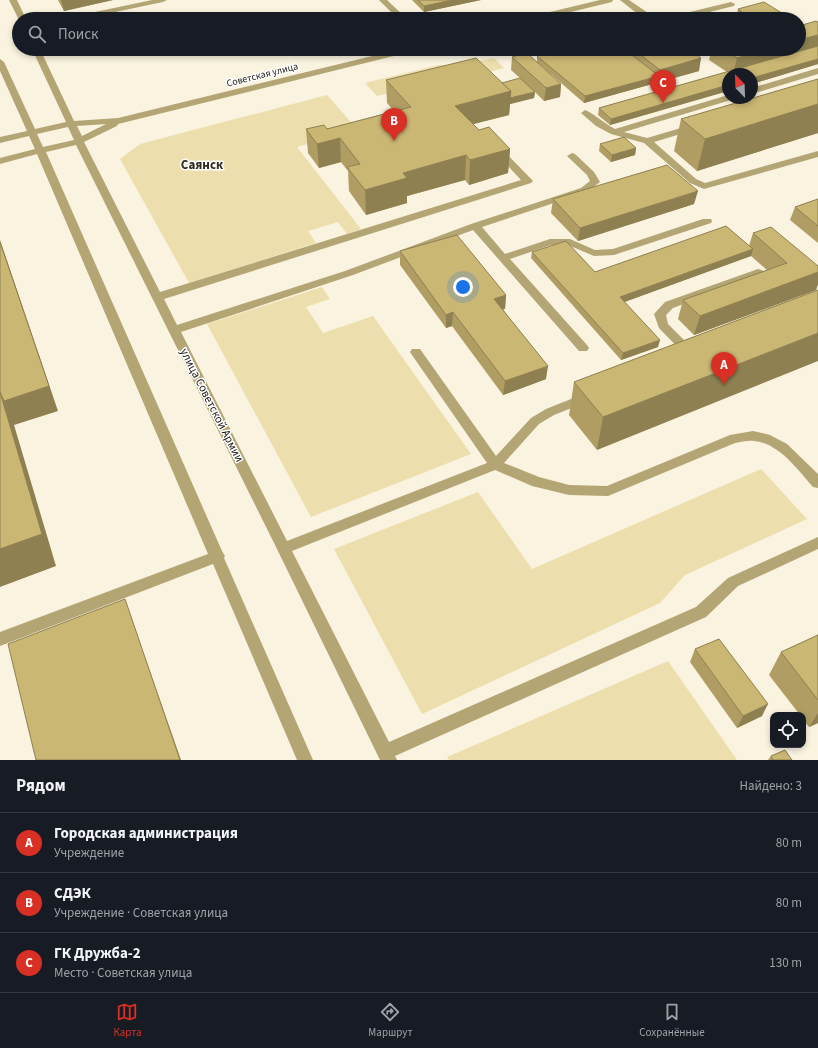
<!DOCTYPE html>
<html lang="ru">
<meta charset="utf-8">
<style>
body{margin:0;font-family:"Source Sans 3",sans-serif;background:#242831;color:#f1f3f6}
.controls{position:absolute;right:12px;bottom:12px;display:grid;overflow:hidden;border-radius:8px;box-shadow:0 2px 6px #0003}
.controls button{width:36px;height:36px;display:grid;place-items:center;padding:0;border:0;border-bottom:1px solid #363941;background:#171b24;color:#f1f3f6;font:20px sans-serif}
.compass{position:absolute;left:722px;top:68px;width:36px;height:36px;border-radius:50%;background:#171b24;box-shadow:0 2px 6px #0003;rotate:337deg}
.you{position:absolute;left:463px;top:287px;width:14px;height:14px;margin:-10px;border:3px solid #fff;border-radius:50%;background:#1a73e8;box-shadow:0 0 0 6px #1a73e833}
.badge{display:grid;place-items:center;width:26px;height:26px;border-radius:50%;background:#d93025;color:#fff;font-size:13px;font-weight:700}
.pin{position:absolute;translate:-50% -33px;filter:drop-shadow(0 1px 2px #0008)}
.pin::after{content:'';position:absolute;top:21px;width:14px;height:12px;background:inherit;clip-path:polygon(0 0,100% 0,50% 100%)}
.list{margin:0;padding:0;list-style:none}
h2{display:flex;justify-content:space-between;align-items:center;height:52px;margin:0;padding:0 16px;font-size:17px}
h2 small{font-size:13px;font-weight:400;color:#9ea1a6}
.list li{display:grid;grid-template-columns:26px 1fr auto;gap:12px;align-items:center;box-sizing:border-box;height:60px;padding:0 16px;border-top:1px solid #363941}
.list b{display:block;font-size:15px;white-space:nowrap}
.list p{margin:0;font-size:13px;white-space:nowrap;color:#9ea1a6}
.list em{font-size:13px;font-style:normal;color:#9ea1a6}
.icon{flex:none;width:22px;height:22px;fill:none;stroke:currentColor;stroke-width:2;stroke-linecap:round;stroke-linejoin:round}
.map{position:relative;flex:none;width:818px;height:760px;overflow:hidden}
.search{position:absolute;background:#171b24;box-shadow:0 2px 6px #0003;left:12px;right:12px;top:12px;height:44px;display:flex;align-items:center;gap:10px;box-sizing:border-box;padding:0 14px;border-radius:22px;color:#9ea1a6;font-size:15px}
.sheet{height:232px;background:#171b24}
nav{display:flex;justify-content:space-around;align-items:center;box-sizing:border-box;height:56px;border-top:1px solid #363941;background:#171b24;font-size:11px;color:#9ea1a6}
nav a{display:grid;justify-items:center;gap:2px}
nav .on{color:#d93025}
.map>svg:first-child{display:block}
.green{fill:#eddfad}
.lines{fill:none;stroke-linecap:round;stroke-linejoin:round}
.minor{fill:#b4a575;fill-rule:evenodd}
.wall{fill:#af9d64}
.shaded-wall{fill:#8e8051}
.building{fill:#cbb774;stroke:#8e8051}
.labels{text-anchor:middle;stroke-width:3;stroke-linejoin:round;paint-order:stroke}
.far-street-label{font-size:10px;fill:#1b1912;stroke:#fff}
.street-label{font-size:12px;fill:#1b1912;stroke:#fff}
.far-district-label{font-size:13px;font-weight:bold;fill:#322d1e;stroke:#fff}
</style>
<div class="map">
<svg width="818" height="760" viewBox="0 0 818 760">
<rect width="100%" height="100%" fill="#f9f3df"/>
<g class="green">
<polygon points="494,58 504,68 474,76 452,78 377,96 365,83 439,65 460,65"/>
<polygon points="327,95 358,130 297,147 361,229 347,234 338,222 308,231 316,243 189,283 120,159 140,144"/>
<polygon points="322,287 330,299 306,307 323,333 373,316 471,454 311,517 207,324"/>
<polygon points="761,469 807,519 685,575 660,603 422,714 334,549 478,492 532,569"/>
<polygon points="668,661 737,760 449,760 447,757"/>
</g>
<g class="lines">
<g class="minor">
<polygon points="9,0 17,0 26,19 19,19 19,20"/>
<polygon points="152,0 167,0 163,2 82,19 67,19 71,17"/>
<polygon points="379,0 387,0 407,19 398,19"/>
<polygon points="600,0 613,0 612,2 542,19 528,19 529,17"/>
<polygon points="620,0 629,0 657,19 644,19"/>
<polygon points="731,2 735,4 734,6 681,19 668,19 669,17"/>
<path d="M 32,49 L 40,49 L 74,121 L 118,118 L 401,49 L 415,49 L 414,51 L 118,124 L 117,126 L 84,142 L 160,292 L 521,180 L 495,152 L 493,150 L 495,148 L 501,148 L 533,181 L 531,183 L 164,299 L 177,325 L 345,271 L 471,224 L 581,188 L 590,181 L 587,175 L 567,156 L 572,153 L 575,154 L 594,172 L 600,182 L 587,192 L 482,227 L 505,254 L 550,239 L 570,239 L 595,250 L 613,249 L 703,219 L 711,219 L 712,221 L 711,223 L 614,255 L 594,256 L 568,245 L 551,245 L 510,259 L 587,345 L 589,348 L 587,351 L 579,351 L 473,230 L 353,275 L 181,332 L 287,541 L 487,463 L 412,355 L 410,352 L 412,349 L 420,349 L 496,456 L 531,418 L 546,409 L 581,395 L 585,394 L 589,395 L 591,398 L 589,401 L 554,415 L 539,424 L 504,463 L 539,477 L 569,485 L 607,486 L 730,435 L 753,431 L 770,435 L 787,444 L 818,474 L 818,488 L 813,487 C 798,470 779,443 754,441 C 748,440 742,442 735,443 L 608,496 L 569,495 L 532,486 L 495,470 L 292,551 L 389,742 L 696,607 L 728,578 L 818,537 L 818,549 L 738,586 L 706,617 L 395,756 L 397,760 L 380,760 L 277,549 L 76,145 L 46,152 L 222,551 L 225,556 L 224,558 L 313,760 L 297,760 L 213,564 L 0,646 L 0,632 L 208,554 L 37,154 L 0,164 L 0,158 L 35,149 L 29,136 L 0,143 L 0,137 L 27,131 L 0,71 L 0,59 L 4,62 L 35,129 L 66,122 ZM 106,124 L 82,136 L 77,126 ZM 68,127 L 74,140 L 43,147 L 37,134 Z"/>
<polygon points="818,68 818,74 752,94 752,88"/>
<path d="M 728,95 L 728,98 L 732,98 L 731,100 L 624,132 L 647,138 L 691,125 L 697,125 L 699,127 L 697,129 L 654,142 L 696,179 L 705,183 L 818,151 L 818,157 L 704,189 L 690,183 L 644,143 L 611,134 L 596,126 L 581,113 L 585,110 C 593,113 605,124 615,129 Z"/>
<polygon points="758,269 762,270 763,272 762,274 673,308 666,315 668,324 694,350 696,353 694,356 690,357 686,356 659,328 654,314 665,302"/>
</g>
</g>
<g class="wall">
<polygon points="58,0 113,0 64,11"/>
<polygon points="412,0 481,0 424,12"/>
<polygon points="738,9 785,15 784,19 729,19 730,15 737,13"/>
<polygon points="818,22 818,64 752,84 728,74 728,91 610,125 598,115 599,108 727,72 709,60 712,49 799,49"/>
<polygon points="564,49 689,49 699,71 584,103 537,62 537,56"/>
<polygon points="512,57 561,84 560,97 544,101 535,92 534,98 510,104 509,115 473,124 479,130 510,149 508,173 469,185 465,180 407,196 407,203 366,215 349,191 348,171 341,162 319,168 308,153 306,129 327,129 394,111 387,103 386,80 502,83 520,78 511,70"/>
<polygon points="818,79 818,133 697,171 674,151 681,119"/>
<polygon points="600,144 636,148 635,155 611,162 599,151"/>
<polygon points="553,199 694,204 578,241 551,213"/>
<polygon points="818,199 818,243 790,220 795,207"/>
<polygon points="753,233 818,266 818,284 816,290 694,335 678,319 683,300 767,270 751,256 624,302 658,347 621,360 531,258 532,252 595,272 749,246"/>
<polygon points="400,251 506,295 505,309 503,309 546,379 503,395 452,326 446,328 400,265"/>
<polygon points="818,290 597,450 569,415 574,382"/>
<polygon points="818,635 818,723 809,727 803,720 803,715 800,715 769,675 781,652"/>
<polygon points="695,649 762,716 737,728 690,662"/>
<polygon points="771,756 792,760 768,760"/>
</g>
<g class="shaded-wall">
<polygon points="61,0 113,0 64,11"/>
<polygon points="453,0 481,0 424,12 424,6"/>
<polygon points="785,15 784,19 780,16"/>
<polygon points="818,35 818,51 733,74 737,58 768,49 799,49 799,40"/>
<polygon points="701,58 699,71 584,103 585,96 659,76 660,70"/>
<polygon points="818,59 818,64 752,84 752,78"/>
<polygon points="561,84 560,97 544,101 546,88"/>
<polygon points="728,85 728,91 610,125 611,119"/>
<polygon points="511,91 535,92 534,98 510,104 509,115 454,129 455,106"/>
<polygon points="818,104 818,133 697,171 705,139"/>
<polygon points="340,138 341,162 319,168 317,144"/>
<polygon points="636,148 635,155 611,162 612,155"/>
<polygon points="510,149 508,173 469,185 470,160"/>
<polygon points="466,155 465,180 407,196 407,203 366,215 365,190 403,173"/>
<polygon points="698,191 694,204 578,241 580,228"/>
<polygon points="0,240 58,411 14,425 56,566 0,587"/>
<polygon points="753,249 751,256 619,304 620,297"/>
<polygon points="818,272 818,284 816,290 694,335 700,316"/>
<polygon points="506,295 505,309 493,312 494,299"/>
<polygon points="453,312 452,326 446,328 446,315"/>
<polygon points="818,333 818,361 597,450 603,417"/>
<polygon points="660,340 658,347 621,360 623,353"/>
<polygon points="548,366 546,379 503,395 505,381"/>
<polygon points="125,599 133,623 181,760 180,760"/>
<polygon points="768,704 762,716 737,728 743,716"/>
<polygon points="818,713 818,723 809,727"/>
</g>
<g class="building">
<polygon points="418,0 453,0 424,6"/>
<polygon points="764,2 785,15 780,16 784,19 737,19 730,15 742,12 738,9"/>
<polygon points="816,21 818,22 818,35 799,40 799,26"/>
<polygon points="818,46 818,59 752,78 752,74 728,74 728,85 611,119 599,108"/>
<polygon points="564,49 624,49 659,76 585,96 537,56"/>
<polygon points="633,49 689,49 701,58 660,70"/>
<polygon points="724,49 768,49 737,58"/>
<polygon points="527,53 561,84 546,88 512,57"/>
<polygon points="476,58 511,91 455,106 479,130 489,127 510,149 470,160 466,155 403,173 407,178 365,190 347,167 360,164 340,138 317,144 306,129 324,125 327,129 411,107 386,80"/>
<polygon points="520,78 535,92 510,98 511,91 502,83"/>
<polygon points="818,79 818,104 705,139 681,119"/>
<polygon points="624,137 636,148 612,155 600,144"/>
<polygon points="667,165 698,191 580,228 553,199"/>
<polygon points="818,199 818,226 795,207"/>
<polygon points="726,226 753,249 620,297 660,340 623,353 532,252 566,241 595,272"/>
<polygon points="771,227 818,266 818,272 700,316 683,300 787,263 753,233"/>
<polygon points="457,235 506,295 494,299 548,366 505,381 453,312 446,315 400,251"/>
<polygon points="0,242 49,386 4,401 0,392"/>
<polygon points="818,290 818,333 603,417 574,382"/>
<polygon points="0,392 42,534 0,549"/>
<polygon points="125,599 180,760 36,760 8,644"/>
<polygon points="818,635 818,700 781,652"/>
<polygon points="719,639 768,704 743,716 695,649"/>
<polygon points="785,750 792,760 773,760 771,756"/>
</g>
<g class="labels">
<g class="far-street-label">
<text transform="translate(262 74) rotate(-14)" y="4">Советская улица</text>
</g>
<g class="street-label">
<text transform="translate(212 405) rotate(63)" y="4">улица Советской Армии</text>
</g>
<g class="far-district-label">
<text x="202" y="169">Саянск</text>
</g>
</g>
</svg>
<div class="controls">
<button><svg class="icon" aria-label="locate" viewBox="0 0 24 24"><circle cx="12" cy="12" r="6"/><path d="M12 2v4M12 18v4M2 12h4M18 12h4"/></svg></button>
</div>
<svg class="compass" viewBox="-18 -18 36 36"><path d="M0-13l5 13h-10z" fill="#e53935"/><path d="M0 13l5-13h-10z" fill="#9ea1a6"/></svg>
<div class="you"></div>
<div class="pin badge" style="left:724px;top:385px">A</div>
<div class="pin badge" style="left:394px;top:141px">B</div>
<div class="pin badge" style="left:663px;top:103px">C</div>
<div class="search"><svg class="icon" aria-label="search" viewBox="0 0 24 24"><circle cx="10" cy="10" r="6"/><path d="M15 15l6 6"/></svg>Поиск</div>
</div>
<section class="sheet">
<h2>Рядом<small>Найдено: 3</small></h2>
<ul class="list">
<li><span class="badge">A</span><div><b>Городская администрация</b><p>Учреждение</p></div><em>80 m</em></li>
<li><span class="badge">B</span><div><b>СДЭК</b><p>Учреждение · Советская улица</p></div><em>80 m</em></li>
<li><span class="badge">C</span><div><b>ГК Дружба-2</b><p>Место · Советская улица</p></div><em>130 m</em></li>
</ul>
</section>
<nav>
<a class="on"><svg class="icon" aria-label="map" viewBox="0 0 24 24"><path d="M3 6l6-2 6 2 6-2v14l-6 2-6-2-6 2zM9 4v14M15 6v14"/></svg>Карта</a>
<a><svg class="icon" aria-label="directions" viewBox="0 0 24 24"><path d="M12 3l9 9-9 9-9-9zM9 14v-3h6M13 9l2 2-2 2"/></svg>Маршрут</a>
<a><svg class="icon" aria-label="saved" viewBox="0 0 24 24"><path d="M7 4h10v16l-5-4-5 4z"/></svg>Сохранённые</a>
</nav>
